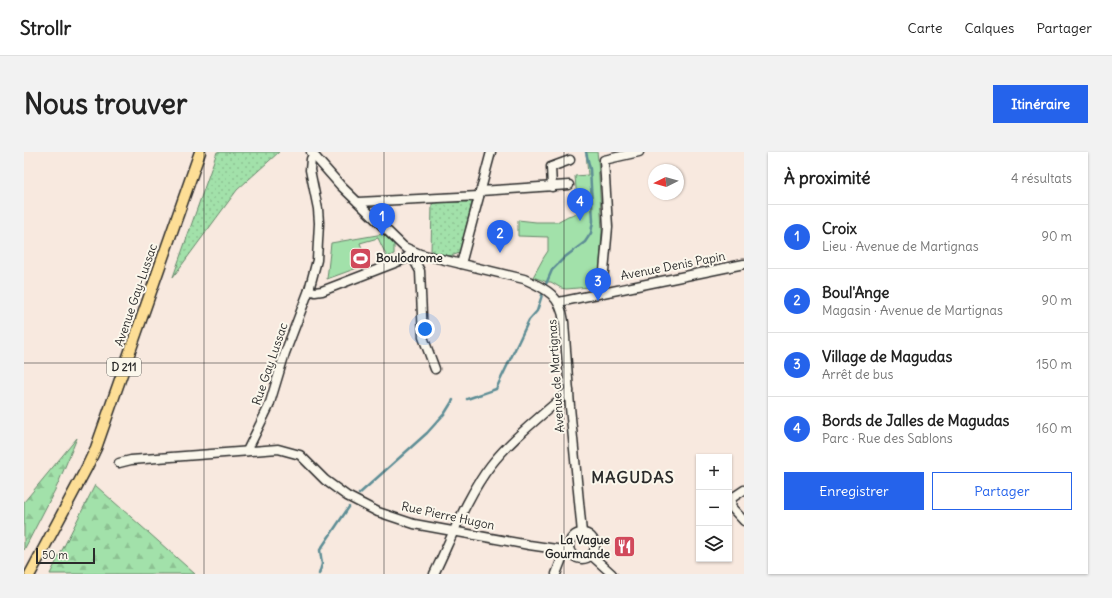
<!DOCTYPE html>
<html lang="fr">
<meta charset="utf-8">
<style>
body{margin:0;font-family:Delius,sans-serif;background:#f2f2f2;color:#222}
.controls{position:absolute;right:12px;bottom:12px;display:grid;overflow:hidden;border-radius:0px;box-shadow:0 1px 3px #0004}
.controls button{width:36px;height:36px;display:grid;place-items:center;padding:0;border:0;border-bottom:1px solid #e0e0e0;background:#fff;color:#222;font:20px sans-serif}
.compass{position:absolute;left:624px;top:12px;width:36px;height:36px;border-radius:50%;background:#fff;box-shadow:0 1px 3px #0004;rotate:265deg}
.scale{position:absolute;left:12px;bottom:10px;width:59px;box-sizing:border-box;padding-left:4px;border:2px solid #2b2b2b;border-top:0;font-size:11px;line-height:14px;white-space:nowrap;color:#2b2b2b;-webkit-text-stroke:3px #fbf7ec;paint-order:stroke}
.you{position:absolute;left:401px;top:177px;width:14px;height:14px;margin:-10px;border:3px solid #fff;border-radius:50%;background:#1a73e8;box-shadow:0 0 0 6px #1a73e833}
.badge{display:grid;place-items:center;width:26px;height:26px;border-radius:50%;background:#2563eb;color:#fff;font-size:13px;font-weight:700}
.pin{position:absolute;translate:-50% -33px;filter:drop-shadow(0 1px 2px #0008)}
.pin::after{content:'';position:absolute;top:21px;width:14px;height:12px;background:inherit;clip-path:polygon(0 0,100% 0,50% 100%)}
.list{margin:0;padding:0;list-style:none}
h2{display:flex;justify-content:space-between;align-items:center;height:52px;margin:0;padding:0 16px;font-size:17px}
h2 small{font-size:13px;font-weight:400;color:#767676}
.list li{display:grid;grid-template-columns:26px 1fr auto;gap:12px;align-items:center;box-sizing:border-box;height:64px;padding:0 16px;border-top:1px solid #e0e0e0}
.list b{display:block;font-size:15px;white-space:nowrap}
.list p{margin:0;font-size:13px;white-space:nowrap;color:#767676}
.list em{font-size:13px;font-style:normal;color:#767676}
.actions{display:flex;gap:8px;padding:12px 16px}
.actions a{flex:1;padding:9px 0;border:1px solid #2563eb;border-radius:0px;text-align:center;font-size:14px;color:#2563eb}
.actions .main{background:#2563eb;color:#fff}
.icon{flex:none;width:22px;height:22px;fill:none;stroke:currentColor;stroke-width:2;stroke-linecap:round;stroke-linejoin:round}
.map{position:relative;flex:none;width:720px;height:422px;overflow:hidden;border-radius:0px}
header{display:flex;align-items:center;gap:24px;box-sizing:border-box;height:56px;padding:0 20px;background:#fff;border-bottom:1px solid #e0e0e0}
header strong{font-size:19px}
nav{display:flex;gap:22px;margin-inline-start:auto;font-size:14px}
.intro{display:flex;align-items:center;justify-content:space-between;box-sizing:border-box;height:96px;padding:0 24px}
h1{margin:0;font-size:28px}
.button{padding:10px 18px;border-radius:0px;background:#2563eb;color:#fff;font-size:14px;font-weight:700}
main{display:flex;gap:24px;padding:0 24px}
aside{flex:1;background:#fff;border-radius:0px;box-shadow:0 1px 3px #0004}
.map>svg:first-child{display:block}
.grass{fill:url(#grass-dots);stroke:#66866a}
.forest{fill:url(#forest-firs);stroke:#66866a}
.park{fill:#a2e1aa;stroke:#66866a}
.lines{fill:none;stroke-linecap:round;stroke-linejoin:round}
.stream{stroke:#5d8d95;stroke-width:2.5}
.minor-casing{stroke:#2b2b2b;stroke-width:11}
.major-casing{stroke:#2b2b2b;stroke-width:13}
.minor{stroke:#fbf7ec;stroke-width:8}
.major{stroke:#fdde96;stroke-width:10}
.grid{fill:none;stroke:#2b2b2b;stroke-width:1;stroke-opacity:0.55}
.labels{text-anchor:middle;stroke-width:4;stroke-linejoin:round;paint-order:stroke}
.shield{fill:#fbf7ec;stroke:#696865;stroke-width:1}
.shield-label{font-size:11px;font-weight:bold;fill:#2b2b2b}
.poi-label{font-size:12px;font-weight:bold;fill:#2b2b2b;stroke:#fbf7ec;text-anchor:start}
.street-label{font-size:12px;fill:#2b2b2b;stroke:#fbf7ec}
.district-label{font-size:16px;font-weight:bold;letter-spacing:1px;fill:#2b2b2b;stroke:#fbf7ec}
</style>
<header>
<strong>Strollr</strong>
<nav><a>Carte</a><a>Calques</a><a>Partager</a></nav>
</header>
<div class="intro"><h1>Nous trouver</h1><a class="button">Itinéraire</a></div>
<main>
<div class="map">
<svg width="720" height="422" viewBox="0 0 720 422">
<defs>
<pattern id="grass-dots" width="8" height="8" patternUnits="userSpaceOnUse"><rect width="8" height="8" fill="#a2e1aa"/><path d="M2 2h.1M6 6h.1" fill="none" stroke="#8cc192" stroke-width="1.8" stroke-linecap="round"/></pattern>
<pattern id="forest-firs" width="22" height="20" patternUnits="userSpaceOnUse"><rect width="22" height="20" fill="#a2e1aa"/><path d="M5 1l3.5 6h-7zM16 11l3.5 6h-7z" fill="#8cc192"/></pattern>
</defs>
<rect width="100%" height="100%" fill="#f8e9df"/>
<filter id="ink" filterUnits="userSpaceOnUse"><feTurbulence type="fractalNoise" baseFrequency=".025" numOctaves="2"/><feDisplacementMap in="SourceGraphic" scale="8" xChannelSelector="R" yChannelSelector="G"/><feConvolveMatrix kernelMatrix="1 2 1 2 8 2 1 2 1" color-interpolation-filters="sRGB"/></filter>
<g filter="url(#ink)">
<g class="grass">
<polygon points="193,0 255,0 213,38 149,125"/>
<path d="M 417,50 L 446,50 L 448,51 L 436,100 C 427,107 417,102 407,100 L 408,52 Z"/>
</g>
<g class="forest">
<polygon points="53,286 33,334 0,398 0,350"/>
<polygon points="71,333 171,422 26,422"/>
</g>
<g class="park">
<polygon points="562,0 573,0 574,8 578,79 575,129 566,135 542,137 537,136 527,130 523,130 509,125 520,105 524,99 524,85 494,84 494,68 512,70 533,70 544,64 554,61 551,24 564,23"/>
<polygon points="359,82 370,92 370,102 363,105 354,86 336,91 344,112 303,127 307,91"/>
</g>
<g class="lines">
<g class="stream">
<polyline points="522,132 528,118 541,105 561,90 567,81 569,69 566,17 562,0"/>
<polyline points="443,247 472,237 505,168 513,159 518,143"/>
<polyline points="335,342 403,281 421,261 429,248"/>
<polyline points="295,422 298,412 296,398 325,355"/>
</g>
<defs>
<g id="minor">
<path d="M 287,0 L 317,34 L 380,95 L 396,102 L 500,127 C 523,137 537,144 540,170 L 546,255 L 558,381"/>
<polyline points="528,35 527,15 546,8"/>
<polyline points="456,39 545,33"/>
<polyline points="334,50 455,44"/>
<polyline points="384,105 390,108 396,119 399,185 411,217"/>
<polyline points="437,112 467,0"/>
<polyline points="285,138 291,140 298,139 381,107 387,101"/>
<polyline points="578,141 584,75 580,8 615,0"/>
<polyline points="535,150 720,112"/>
<polyline points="223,299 245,254 261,201 285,138 293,108 295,71 294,57 286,18 287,7 289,4"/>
<polyline points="95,311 107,308 254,297 276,303 301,328 323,344 354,360 390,372 505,393 539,398 545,397"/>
<polyline points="720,338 708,346 707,355 720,369"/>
<circle cx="558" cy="394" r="13"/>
<polyline points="567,403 588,422"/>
<path d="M 410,422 C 427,387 443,344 467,313 C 488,286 520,262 545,239"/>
<polyline points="532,422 537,409 539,398"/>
</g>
<polyline id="major" points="6,422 63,315 72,296 176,0"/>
</defs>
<use href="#minor" class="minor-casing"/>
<use href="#major" class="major-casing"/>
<use href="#minor" class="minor"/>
<use href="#major" class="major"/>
</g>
</g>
<path class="grid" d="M 180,0 L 180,422M 360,0 L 360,422M 540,0 L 540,422M 0,211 L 720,211"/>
<defs>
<symbol id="stadium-square" viewBox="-11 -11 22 22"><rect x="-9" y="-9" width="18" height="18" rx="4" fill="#d1495b" stroke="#fbf7ec"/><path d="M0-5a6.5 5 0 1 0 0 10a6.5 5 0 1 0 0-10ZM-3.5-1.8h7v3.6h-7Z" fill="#fff"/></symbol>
<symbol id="restaurant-square" viewBox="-11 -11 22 22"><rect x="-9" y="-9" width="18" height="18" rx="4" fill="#d1495b" stroke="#fbf7ec"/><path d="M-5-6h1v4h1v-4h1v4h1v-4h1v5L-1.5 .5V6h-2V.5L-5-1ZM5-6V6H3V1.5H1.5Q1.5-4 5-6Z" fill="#fff"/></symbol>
</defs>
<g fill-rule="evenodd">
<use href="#stadium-square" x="324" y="94" width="25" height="25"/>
<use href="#restaurant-square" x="588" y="382" width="25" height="25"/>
</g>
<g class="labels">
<rect class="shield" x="83" y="206" width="34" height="18" rx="3"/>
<g class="shield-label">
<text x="100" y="219">D 211</text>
</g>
<g class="poi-label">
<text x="352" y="110">Boulodrome</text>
<text x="586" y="392" text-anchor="end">La Vague<tspan x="586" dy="14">Gourmande</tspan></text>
</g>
<g class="street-label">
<text transform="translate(649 114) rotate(-11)" y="4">Avenue Denis Papin</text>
<text transform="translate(112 143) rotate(-71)" y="4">Avenue Gay-Lussac</text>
<text transform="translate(246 212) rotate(-71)" y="4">Rue Gay Lussac</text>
<text transform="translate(532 224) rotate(-94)" y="4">Avenue de Martignas</text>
<text transform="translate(424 364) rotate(12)" y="4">Rue Pierre Hugon</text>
</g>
<g class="district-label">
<text x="609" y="331">MAGUDAS</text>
</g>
</g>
</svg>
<div class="controls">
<button>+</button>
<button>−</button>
<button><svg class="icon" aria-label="layers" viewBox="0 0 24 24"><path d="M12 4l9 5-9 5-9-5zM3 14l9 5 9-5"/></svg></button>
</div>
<svg class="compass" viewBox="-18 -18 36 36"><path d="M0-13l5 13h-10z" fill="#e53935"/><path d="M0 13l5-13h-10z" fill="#767676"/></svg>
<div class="scale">50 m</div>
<div class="you"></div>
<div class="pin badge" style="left:358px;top:84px">1</div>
<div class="pin badge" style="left:476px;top:101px">2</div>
<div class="pin badge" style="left:574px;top:149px">3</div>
<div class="pin badge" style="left:556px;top:69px">4</div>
</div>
<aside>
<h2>À proximité<small>4 résultats</small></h2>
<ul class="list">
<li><span class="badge">1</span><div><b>Croix</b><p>Lieu · Avenue de Martignas</p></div><em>90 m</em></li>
<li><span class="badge">2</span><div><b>Boul'Ange</b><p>Magasin · Avenue de Martignas</p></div><em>90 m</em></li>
<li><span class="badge">3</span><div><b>Village de Magudas</b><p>Arrêt de bus</p></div><em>150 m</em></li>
<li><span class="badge">4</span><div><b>Bords de Jalles de Magudas</b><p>Parc · Rue des Sablons</p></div><em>160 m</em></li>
</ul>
<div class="actions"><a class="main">Enregistrer</a><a>Partager</a></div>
</aside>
</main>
